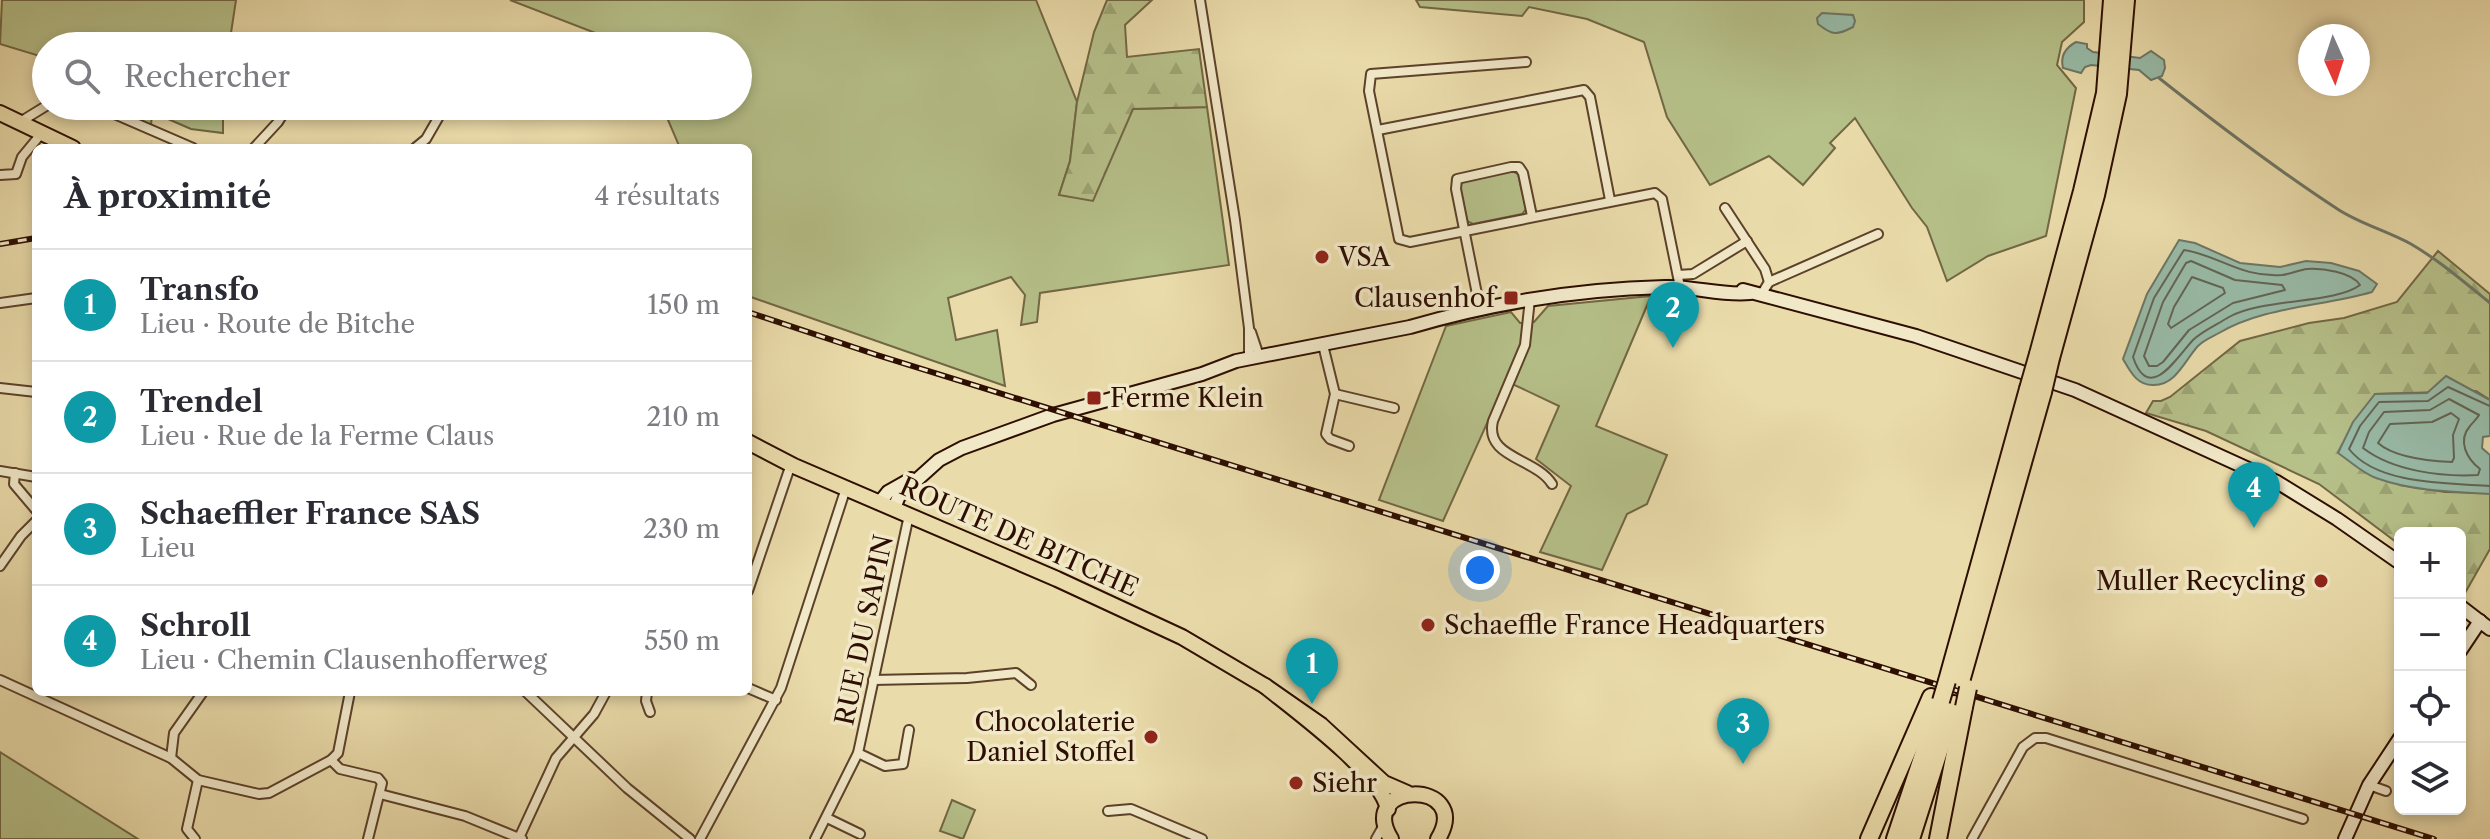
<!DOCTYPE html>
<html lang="fr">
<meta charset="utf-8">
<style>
body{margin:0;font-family:"Libre Caslon Text",serif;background:#f2f2f3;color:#2b2b33}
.controls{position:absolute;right:24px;bottom:24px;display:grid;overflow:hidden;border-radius:12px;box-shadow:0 4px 12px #0003}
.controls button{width:72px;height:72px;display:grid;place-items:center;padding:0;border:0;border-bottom:2px solid #e1e1e2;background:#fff;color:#2b2b33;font:40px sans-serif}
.compass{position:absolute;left:2298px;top:24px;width:72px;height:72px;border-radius:50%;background:#fff;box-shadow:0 4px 12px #0003;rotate:177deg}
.you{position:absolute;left:1480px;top:570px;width:28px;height:28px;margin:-20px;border:6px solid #fff;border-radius:50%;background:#1a73e8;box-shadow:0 0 0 12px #1a73e833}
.badge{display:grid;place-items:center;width:52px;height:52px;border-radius:50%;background:#7c3aed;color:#fff;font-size:26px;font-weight:700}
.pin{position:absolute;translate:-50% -66px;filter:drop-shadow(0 2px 4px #0008)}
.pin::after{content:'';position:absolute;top:42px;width:28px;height:24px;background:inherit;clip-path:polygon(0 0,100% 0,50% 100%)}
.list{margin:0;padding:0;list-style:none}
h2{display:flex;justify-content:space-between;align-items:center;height:104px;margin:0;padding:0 32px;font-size:34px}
h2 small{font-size:26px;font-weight:400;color:#7c7c81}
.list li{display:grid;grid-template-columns:52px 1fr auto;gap:24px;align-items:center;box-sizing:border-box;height:112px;padding:0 32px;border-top:2px solid #e1e1e2}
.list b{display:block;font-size:30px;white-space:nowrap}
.list p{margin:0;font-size:26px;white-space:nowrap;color:#7c7c81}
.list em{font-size:26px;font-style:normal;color:#7c7c81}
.icon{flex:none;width:44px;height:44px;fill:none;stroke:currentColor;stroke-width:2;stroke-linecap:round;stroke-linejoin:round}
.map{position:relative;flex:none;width:2490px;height:839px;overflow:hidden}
.search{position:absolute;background:#fff;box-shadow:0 4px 12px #0003;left:32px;top:32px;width:720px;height:88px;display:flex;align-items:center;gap:20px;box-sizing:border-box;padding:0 28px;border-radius:44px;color:#7c7c81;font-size:30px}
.panel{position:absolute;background:#fff;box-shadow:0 4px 12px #0003;left:32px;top:144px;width:720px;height:552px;border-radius:12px}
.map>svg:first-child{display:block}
.green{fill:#b6c089;stroke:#726744;stroke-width:2}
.forest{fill:url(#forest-firs);stroke:#726744;stroke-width:2}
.water{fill:#98bba8;stroke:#6d7665;stroke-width:2}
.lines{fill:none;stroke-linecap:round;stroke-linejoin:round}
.shore{stroke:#626454;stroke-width:2}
.stream{stroke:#6d7665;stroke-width:3}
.street-casing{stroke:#5c412a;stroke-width:12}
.secondary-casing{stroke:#2d0e00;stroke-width:16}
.primary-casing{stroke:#2d0e00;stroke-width:18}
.highway-casing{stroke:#2d0e00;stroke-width:20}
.street{stroke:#f1e8c8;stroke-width:8}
.secondary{stroke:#f1e8c8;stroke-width:12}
.primary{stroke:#eadbaa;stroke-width:14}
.highway{stroke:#eadbaa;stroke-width:16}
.rail-casing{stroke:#2d0e00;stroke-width:6}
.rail{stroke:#f1e8c8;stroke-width:3;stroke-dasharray:9;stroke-linecap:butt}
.highway-bridge-casing{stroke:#2d0e00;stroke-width:20;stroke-linecap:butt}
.highway-bridge{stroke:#eadbaa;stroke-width:16}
.poi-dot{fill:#8f2418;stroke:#f1e8c8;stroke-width:3}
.labels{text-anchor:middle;stroke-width:7;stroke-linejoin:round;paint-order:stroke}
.poi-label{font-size:26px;fill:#2d0e00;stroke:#f1e8c8;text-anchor:start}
.street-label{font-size:26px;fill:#2d0e00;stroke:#f1e8c8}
</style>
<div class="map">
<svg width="2490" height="839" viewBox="0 0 2490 839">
<defs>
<pattern id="forest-firs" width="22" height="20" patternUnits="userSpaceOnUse" patternTransform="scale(2)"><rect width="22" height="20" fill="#b6c089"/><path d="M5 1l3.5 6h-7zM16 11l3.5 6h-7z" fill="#9da474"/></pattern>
</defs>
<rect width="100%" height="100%" fill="#eadbaa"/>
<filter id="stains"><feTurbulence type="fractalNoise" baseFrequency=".0025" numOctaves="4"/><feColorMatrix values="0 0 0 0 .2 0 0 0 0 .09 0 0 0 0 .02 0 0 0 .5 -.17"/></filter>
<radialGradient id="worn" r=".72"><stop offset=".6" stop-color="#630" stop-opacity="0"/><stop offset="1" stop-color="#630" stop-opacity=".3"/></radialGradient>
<g class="green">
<polygon points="2,0 236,0 229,46 46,46 46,58 0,44"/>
<polygon points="510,0 1036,0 1077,102 1070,161 1059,195 1133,109 1207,107 1229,265 1040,293 1037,322 1021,325 1025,295 1011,277 948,298 956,340 997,330 1005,386 748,296 748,148 680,148 662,106 738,106 738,46 629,46"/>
<polygon points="1416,0 2084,0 2084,22 2062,42 2057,65 2076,88 2046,236 1988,256 1947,281 1927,227 1912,208 1855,118 1830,143 1835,148 1803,185 1769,156 1710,185 1667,117 1644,42 1587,19 1529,7 1522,16 1420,7"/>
<polygon points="106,106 223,106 223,133 191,129 152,112 151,126"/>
<polygon points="1512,171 1518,174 1526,209 1522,214 1473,224 1467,221 1460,186 1464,180"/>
<polygon points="1651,296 1596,426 1667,455 1647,504 1627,514 1602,570 1540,552 1571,486 1536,459 1559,406 1506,381 1443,521 1379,500 1446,326 1511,312 1520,323 1534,322 1548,306"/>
<polygon points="0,752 138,839 0,839"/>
<polygon points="952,800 975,810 963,839 940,831"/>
</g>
<g class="forest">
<polygon points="1107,0 1152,0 1125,25 1127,57 1199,49 1207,107 1133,109 1093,201 1059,195 1070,161 1077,102 1094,32"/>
<polygon points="2438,251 2490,294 2490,400 2476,391 2375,394 2400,485 2445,492 2490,493 2490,549 2465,593 2460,589 2460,533 2400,533 2400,545 2319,484 2206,431 2146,413 2153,401 2161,401 2170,397 2240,341 2309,323 2344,318 2397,302"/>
</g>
<g class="water">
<path d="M 1822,13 L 1853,15 L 1855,21 L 1853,27 C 1836,36 1832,35 1818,24 L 1817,18 Z"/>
<path d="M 2076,42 L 2087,44 L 2087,48 L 2093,52 L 2140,58 L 2151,51 L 2164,60 L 2165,68 L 2162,76 L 2151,80 L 2139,70 L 2091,65 L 2085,67 L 2081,73 L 2063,68 C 2060,56 2065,48 2076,42 Z"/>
<path d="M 2179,240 L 2195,243 L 2240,263 L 2280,267 L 2306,261 L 2331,263 L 2359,271 L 2377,284 L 2372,292 C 2321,307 2265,306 2219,333 C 2212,337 2204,340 2198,346 C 2185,360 2176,385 2154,385 C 2137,386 2130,371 2123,359 L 2147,294 Z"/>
<path d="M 2446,376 L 2490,400 L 2490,436 L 2483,437 L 2482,448 L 2490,455 L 2490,494 C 2452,492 2412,491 2376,478 C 2362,473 2350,461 2338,453 L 2353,422 L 2375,394 L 2427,393 Z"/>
</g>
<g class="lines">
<g class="shore">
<path d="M 2184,250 C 2218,255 2241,278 2282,275 C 2291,274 2299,270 2307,269 C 2322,268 2352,272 2360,285 C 2335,304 2263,298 2229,317 C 2218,324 2202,331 2193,340 C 2177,357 2149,405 2133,357 L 2154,298 Z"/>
<polygon points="2191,261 2235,280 2282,285 2285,290 2233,303 2189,330 2163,362 2157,366 2149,366 2144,356 2163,302 2186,263"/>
<polygon points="2192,277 2223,288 2225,293 2171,328 2168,324 2174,307"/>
<path d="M 2449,399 L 2479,415 C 2477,419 2473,422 2470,426 C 2457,441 2467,459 2480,469 L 2478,475 C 2441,477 2393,471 2363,448 L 2369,432 L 2384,412 L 2430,410 Z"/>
<path d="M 2490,406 L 2448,387 L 2428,401 L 2379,402 L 2360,426 L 2349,449 C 2377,485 2448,483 2490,486"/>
<path d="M 2451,413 L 2459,419 L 2453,435 L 2454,458 L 2452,462 C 2429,461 2395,458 2378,443 L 2390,424 L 2432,422 Z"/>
</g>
<path class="stream" d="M 2159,78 C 2217,124 2276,169 2339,210 C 2361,224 2387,231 2411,244 C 2440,261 2464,282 2490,303"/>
<defs>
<g id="street">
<polyline points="1200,0 1235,220 1249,328 1249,358"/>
<polyline points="1526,62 1371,74 1369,91 1399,239 1410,242 1655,193 1662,199 1680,287"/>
<polyline points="96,106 193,148"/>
<polyline points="20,122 46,106"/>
<polyline points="1378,130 1584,90 1590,97 1610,200"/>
<polyline points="254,148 278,122 288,106"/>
<polyline points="415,148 426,139 445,106"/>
<polyline points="0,175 16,174 22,157 41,134"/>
<polyline points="1725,208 1765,269 1769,282"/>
<polyline points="1678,275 1693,274 1747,241"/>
<polyline points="1761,295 1769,282 1878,234"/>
<path d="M 1530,299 L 1525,345 L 1493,421 C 1484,458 1536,458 1552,484"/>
<polyline points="0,303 36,298"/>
<polyline points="1480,309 1456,189 1457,179 1511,167 1519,167 1523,173 1532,216"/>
<polyline points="1251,332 1259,356"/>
<polyline points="1323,345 1335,394 1326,434 1330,439 1349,446"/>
<polyline points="0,388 36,392"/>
<polyline points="1335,394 1394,408"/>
<polyline points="0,471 36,477"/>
<polyline points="15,473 14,484 36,510"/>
<polyline points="0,566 21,536 36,521"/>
<polyline points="748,591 791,464"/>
<polyline points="0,680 171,758 198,780 259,794 269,793 331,760 338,753 350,692"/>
<polyline points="873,680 967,678 1016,673 1031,685"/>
<polyline points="748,688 776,700"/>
<polyline points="526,692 627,788 690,839"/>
<polyline points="647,692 646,701 650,712"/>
<polyline points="858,753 885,766 903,764 909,730"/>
<polyline points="171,758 174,733 203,692"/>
<polyline points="331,760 340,769 378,778 382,783 368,839"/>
<polyline points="2369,785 2386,791"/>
<polyline points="380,794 465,816 519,838"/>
<polyline points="1108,811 1131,809 1202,839"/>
<polyline points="827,818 860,834"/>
<polyline points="195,839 187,829 198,780"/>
<polyline points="522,839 519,838 556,758 594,714 606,692"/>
<polyline points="700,839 781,688 846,488"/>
<polyline points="815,839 858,753 909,515"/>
<polyline points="1376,839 1385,823"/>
<polyline points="1972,839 2023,747 2035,738 2046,738 2303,819"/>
</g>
<g id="secondary">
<polyline points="1743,290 1916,336 2075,390 2277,482 2337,519 2400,563"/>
<polyline points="880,502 888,492 911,479"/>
<path d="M 894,508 L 899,496 L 939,460 L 962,448 L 1053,415 L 1202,374 L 1236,361 L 1410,327 C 1492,303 1578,289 1665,287 C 1694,286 1721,296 1750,293"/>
<polyline points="2460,606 2490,629"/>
<polyline points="2460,651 2480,621"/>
<polyline points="2345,839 2369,785 2400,738"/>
</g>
<g id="primary">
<polyline points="0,113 73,148"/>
<polyline points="748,442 794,466 1057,579 1182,637 1265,686"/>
<path d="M 1388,809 C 1380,772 1296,711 1265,686 L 1321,725 L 1384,783 L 1407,793"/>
<path d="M 1391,839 C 1355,780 1474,779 1438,839"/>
</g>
<g id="highway">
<polyline points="2038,354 2082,191 2105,93 2112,0"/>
<polyline points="2051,358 2096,195 2118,94 2126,0"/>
<polyline points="1947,681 2028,389"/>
<polyline points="1960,685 2043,392"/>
<polyline points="1869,839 1931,697"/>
<polyline points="1895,839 1941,701"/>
<polyline points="1911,839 1954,704"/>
<polyline points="1938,839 1964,707"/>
</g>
</defs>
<use href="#street" class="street-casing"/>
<use href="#secondary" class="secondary-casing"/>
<use href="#primary" class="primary-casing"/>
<use href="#highway" class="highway-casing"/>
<use href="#street" class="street"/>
<use href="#secondary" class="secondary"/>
<use href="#primary" class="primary"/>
<use href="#highway" class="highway"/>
<defs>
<g id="rail">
<polyline points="0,244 36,238"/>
<polyline points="748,312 877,355 2434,839"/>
</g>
</defs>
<use href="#rail" class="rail-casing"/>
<use href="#rail" class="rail"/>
<defs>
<g id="highway-bridge">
<polyline points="2028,389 2038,354"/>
<polyline points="2043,392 2051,358"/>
<polyline points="1941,701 1947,681"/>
<polyline points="1964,707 1968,688"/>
</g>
</defs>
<use href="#highway-bridge" class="highway-bridge-casing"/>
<use href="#highway-bridge" class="highway-bridge"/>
</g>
<g class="poi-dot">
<circle cx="1322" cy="257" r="8"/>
<rect x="1503" y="290" width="16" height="16" rx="4"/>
<rect x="1086" y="390" width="16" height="16" rx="4"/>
<circle cx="2321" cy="581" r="8"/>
<circle cx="1428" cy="625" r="8"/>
<circle cx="1151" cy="737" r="8"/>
<circle cx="1296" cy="783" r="8"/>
</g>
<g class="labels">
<g class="poi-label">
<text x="1338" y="266">VSA</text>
<text x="1495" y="307" text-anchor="end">Clausenhof</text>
<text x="1110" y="407">Ferme Klein</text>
<text x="2305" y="590" text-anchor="end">Muller Recycling</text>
<text x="1444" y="634">Schaeffle France Headquarters</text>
<text x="1135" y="731" text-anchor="end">Chocolaterie<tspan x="1135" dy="30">Daniel Stoffel</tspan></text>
<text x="1312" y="792">Siehr</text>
</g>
<g class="street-label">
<text transform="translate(1019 537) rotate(24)" y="9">ROUTE DE BITCHE</text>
<text transform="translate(864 630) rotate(-78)" y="9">RUE DU SAPIN</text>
</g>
</g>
<rect width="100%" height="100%" filter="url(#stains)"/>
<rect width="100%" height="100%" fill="url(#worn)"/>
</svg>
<div class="controls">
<button>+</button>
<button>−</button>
<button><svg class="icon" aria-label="locate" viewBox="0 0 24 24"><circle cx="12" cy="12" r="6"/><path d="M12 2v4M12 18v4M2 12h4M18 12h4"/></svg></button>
<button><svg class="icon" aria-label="layers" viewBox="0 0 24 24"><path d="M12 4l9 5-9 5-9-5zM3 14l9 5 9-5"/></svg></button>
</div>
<svg class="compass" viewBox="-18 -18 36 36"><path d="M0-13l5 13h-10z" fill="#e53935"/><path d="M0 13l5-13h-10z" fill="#7c7c81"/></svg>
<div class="you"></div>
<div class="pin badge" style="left:1312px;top:704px;background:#0f9aa8">1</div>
<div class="pin badge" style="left:1673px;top:348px;background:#0f9aa8">2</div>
<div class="pin badge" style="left:1743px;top:764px;background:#0f9aa8">3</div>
<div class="pin badge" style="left:2254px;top:528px;background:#0f9aa8">4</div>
<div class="search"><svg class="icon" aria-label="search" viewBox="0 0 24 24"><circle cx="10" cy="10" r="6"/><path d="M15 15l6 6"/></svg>Rechercher</div>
<section class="panel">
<h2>À proximité<small>4 résultats</small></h2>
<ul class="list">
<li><span class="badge" style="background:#0f9aa8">1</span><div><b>Transfo</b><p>Lieu · Route de Bitche</p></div><em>150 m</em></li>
<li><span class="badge" style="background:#0f9aa8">2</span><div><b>Trendel</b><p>Lieu · Rue de la Ferme Claus</p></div><em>210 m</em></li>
<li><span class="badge" style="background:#0f9aa8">3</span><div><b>Schaeffler France SAS</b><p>Lieu</p></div><em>230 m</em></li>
<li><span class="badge" style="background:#0f9aa8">4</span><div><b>Schroll</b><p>Lieu · Chemin Clausenhofferweg</p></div><em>550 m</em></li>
</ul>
</section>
</div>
